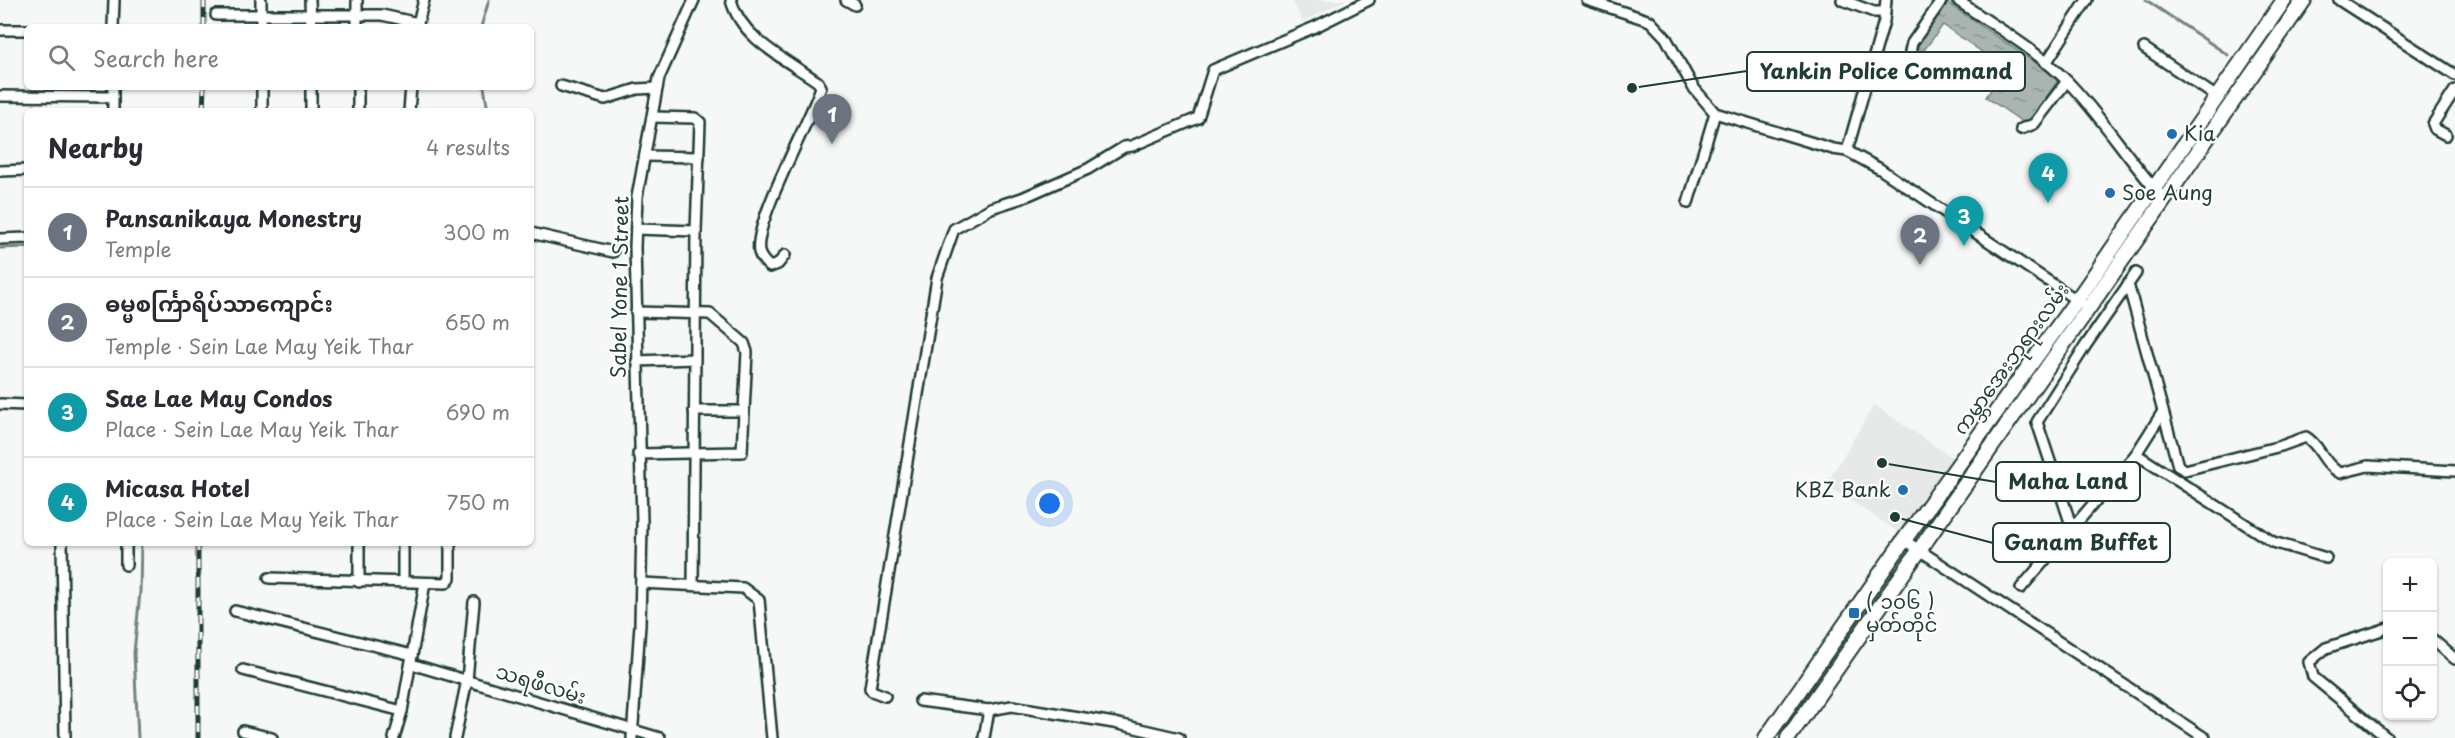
<!DOCTYPE html>
<meta charset="utf-8">
<style>
body{margin:0;font-family:"Playpen Sans","Noto Sans Myanmar",sans-serif;background:#f7f7f7;color:#2b2b33}
.controls{position:absolute;right:18px;bottom:18px;display:grid;overflow:hidden;border-radius:9px;box-shadow:0 2px 4px #0004}
.controls button{width:54px;height:54px;display:grid;place-items:center;padding:0;border:0;border-bottom:2px solid #e1e1e2;background:#fff;color:#2b2b33;font:30px sans-serif}
.you{position:absolute;left:1050px;top:504px;width:21px;height:21px;margin:-15px;border:4px solid #fff;border-radius:50%;background:#1a73e8;box-shadow:0 0 0 9px #1a73e833}
.badge{display:grid;place-items:center;width:39px;height:39px;border-radius:50%;background:#0f766e;color:#fff;font-size:20px;font-weight:700}
.pin{position:absolute;translate:-50% -50px;filter:drop-shadow(0 2px 3px #0008)}
.pin::after{content:'';position:absolute;top:32px;width:21px;height:18px;background:inherit;clip-path:polygon(0 0,100% 0,50% 100%)}
.list{margin:0;padding:0;list-style:none}
h2{display:flex;justify-content:space-between;align-items:center;height:78px;margin:0;padding:0 24px;font-size:26px}
h2 small{font-size:20px;font-weight:400;color:#7c7c81}
.list li{display:grid;grid-template-columns:39px 1fr auto;gap:18px;align-items:center;box-sizing:border-box;height:90px;padding:0 24px;border-top:2px solid #e1e1e2}
.list b{display:block;font-size:22px;white-space:nowrap}
.list p{margin:0;font-size:20px;white-space:nowrap;color:#7c7c81}
.list em{font-size:20px;font-style:normal;color:#7c7c81}
.icon{flex:none;width:33px;height:33px;fill:none;stroke:currentColor;stroke-width:2;stroke-linecap:round;stroke-linejoin:round}
.map{position:relative;flex:none;width:2455px;height:738px;overflow:hidden}
.search{position:absolute;background:#fff;box-shadow:0 2px 4px #0004;left:24px;top:24px;width:510px;height:66px;display:flex;align-items:center;gap:15px;box-sizing:border-box;padding:0 21px;border-radius:9px;color:#7c7c81;font-size:22px}
.panel{position:absolute;background:#fff;box-shadow:0 2px 4px #0004;left:24px;top:108px;width:510px;height:438px;border-radius:9px}
.map>svg:first-child{display:block}
.built{fill:#e6e9e8}
.water{fill:url(#water-ripples);stroke:#72857f;stroke-width:1.5}
.lines{fill:none;stroke-linecap:round;stroke-linejoin:round}
.stream{stroke:#72857f;stroke-width:3}
.street-casing{stroke:#1f3d34;stroke-width:14}
.primary-casing{stroke:#1f3d34;stroke-width:18}
.street{stroke:#fff;stroke-width:9}
.primary{stroke:#fff;stroke-width:14}
.rail-casing{stroke:#1f3d34;stroke-width:5}
.rail{stroke:#fff;stroke-width:3;stroke-dasharray:9;stroke-linecap:butt}
.poi-dot{fill:#1f6fb2;stroke:#fff;stroke-width:2}
.labels{text-anchor:middle;stroke-width:4.5;stroke-linejoin:round;paint-order:stroke}
.poi-label{font-size:20px;fill:#1f3d34;stroke:#fff;text-anchor:start}
.street-label{font-size:20px;fill:#1f3d34;stroke:#fff}
.leader{fill:none;stroke:#1f3d34;stroke-width:2}
.callout-dot{fill:#1f3d34;stroke:#fff;stroke-width:2}
.callout{fill:#fff;stroke:#1f3d34;stroke-width:2}
.callout-label{font-size:21px;text-anchor:middle;font-weight:bold;fill:#1f3d34}
</style>
<div class="map">
<svg width="2455" height="738" viewBox="0 0 2455 738">
<defs>
<pattern id="water-ripples" width="26" height="14" patternUnits="userSpaceOnUse" patternTransform="scale(1.5)"><rect width="26" height="14" fill="#aab5b1"/><path d="M2 4q2-2 4 0t4 0M15 11q2-2 4 0t4 0" fill="none" stroke="#8a9491"/></pattern>
</defs>
<rect width="100%" height="100%" fill="#f6f7f7"/>
<filter id="ink" filterUnits="userSpaceOnUse"><feTurbulence type="fractalNoise" baseFrequency=".0167" numOctaves="2"/><feDisplacementMap in="SourceGraphic" scale="12" xChannelSelector="R" yChannelSelector="G"/><feConvolveMatrix kernelMatrix="1 2 1 2 8 2 1 2 1" color-interpolation-filters="sRGB"/></filter>
<g filter="url(#ink)">
<g class="built">
<polygon points="1292,0 1345,0 1303,22"/>
<polygon points="1874,405 1953,458 1902,534 1826,485"/>
</g>
<polygon class="water" points="1946,2 2059,79 2027,125 1986,97 2005,68 1943,25 1921,54 1914,49"/>
<g class="lines">
<g class="stream">
<polyline points="2146,0 2228,55"/>
<polyline points="481,27 489,0"/>
<polyline points="484,87 488,111"/>
<polyline points="0,248 27,247"/>
<polyline points="138,738 134,653 140,592 141,543"/>
</g>
<defs>
<g id="street">
<polyline points="261,0 261,27"/>
<polyline points="310,0 311,27"/>
<polyline points="357,0 357,27"/>
<path d="M 731,0 C 741,39 787,60 818,82 L 821,87 C 810,122 753,222 759,252 C 761,259 765,263 770,267 L 778,264 L 785,255"/>
<polyline points="846,0 855,5"/>
<polyline points="1587,0 1650,21 1666,38 1693,87 1715,113 1688,203"/>
<polyline points="1842,0 1874,12 1885,12"/>
<path d="M 1957,0 C 1994,26 2037,50 2068,82 C 2104,119 2130,163 2165,200"/>
<polyline points="2339,0 2455,75"/>
<polyline points="216,15 382,15 418,23"/>
<polyline points="113,27 114,0"/>
<polyline points="417,27 424,0"/>
<polyline points="0,30 27,30"/>
<polyline points="2144,48 2217,97"/>
<polyline points="2046,63 2087,0"/>
<polyline points="1926,64 1910,52 1912,43 1942,0"/>
<polyline points="561,86 605,99 637,89 657,88"/>
<polyline points="262,87 262,111"/>
<polyline points="311,87 311,111"/>
<polyline points="358,87 358,111"/>
<polyline points="0,96 113,97"/>
<polyline points="113,111 113,87"/>
<polyline points="409,111 411,87"/>
<polyline points="1715,113 1833,149 1847,151 1880,169 2081,303"/>
<polyline points="653,117 695,118 700,122 696,231 693,585"/>
<polyline points="2021,129 2034,124 2067,81"/>
<polyline points="2446,135 2435,129 2433,124 2455,90"/>
<polyline points="1847,151 1884,21 1886,0"/>
<polyline points="645,156 699,157"/>
<polyline points="0,171 27,170"/>
<polyline points="636,229 696,231"/>
<polyline points="531,233 613,252"/>
<polyline points="0,239 27,238"/>
<path d="M 2128,284 L 2178,466 L 2185,470 L 2281,446 L 2306,437 C 2321,446 2322,463 2340,473 L 2368,466 L 2455,471"/>
<polyline points="636,312 710,314 744,343 747,352 742,452 638,454"/>
<polyline points="637,361 695,359"/>
<polyline points="0,404 27,405"/>
<polyline points="694,411 744,411"/>
<polyline points="2136,454 2162,413"/>
<polyline points="2072,528 2037,422 2086,345 2136,273"/>
<polyline points="1904,540 2205,738"/>
<polyline points="62,543 65,738"/>
<polyline points="126,565 126,543"/>
<polyline points="269,578 446,583 450,578 450,543"/>
<polyline points="359,582 359,543"/>
<polyline points="403,582 403,543"/>
<polyline points="641,583 743,588 759,600 772,738"/>
<polyline points="2021,588 2136,454 2273,542 2326,558"/>
<polyline points="235,611 412,655"/>
<polyline points="2432,639 2455,659"/>
<polyline points="411,664 660,738"/>
<polyline points="243,670 402,711"/>
<polyline points="885,696 872,691 870,688 937,278 954,229 991,208 1022,198 1088,169 1124,147 1132,146 1198,118 1213,70 1315,27 1369,0"/>
<polyline points="920,701 989,710 1012,706 1114,723 1179,738"/>
<polyline points="243,731 272,738"/>
<polyline points="394,738 402,711 425,583"/>
<polyline points="455,738 467,680 474,602"/>
<polyline points="632,738 640,625 642,522 635,247 637,197 659,78 694,0"/>
<polyline points="984,738 989,710"/>
<polyline points="2387,738 2313,677 2309,662 2326,648 2388,628"/>
</g>
<g id="primary">
<polyline points="1766,738 1904,540 2084,290 2284,0"/>
<polyline points="1788,738 2304,0"/>
</g>
</defs>
<use href="#street" class="street-casing"/>
<use href="#primary" class="primary-casing"/>
<use href="#street" class="street"/>
<use href="#primary" class="primary"/>
<defs>
<g id="rail">
<polyline points="204,27 204,0"/>
<polyline points="203,111 204,87"/>
<polyline points="198,543 198,738"/>
</g>
</defs>
<use href="#rail" class="rail-casing"/>
<use href="#rail" class="rail"/>
</g>
</g>
<g class="poi-dot">
<circle cx="2172" cy="134" r="6"/>
<circle cx="2110" cy="193" r="6"/>
<circle cx="1903" cy="490" r="6"/>
<rect x="1848" y="607" width="12" height="12" rx="3"/>
</g>
<g class="labels">
<g class="poi-label">
<text x="2184" y="141">Kia</text>
<text x="2122" y="200">Soe Aung</text>
<text x="1891" y="497" text-anchor="end">KBZ Bank</text>
<text x="1866" y="609">( ၁၀၆ )<tspan x="1866" dy="23">မှတ်တိုင်</tspan></text>
</g>
<g class="street-label">
<text transform="translate(620 287) rotate(-89)" y="7">Sabel Yone 1 Street</text>
<text transform="translate(2011 359) rotate(-54)" y="7">ကမ္ဘာအေးဘုရားလမ်း</text>
<text transform="translate(541 684) rotate(17)" y="7">သရဖီလမ်း</text>
</g>
</g>
<path class="leader" d="M1632 88L1747 71M1882 463L1996 482M1895 517L1993 543"/>
<g class="callout-dot">
<circle cx="1632" cy="88" r="6"/>
<circle cx="1882" cy="463" r="6"/>
<circle cx="1895" cy="517" r="6"/>
</g>
<g class="callout">
<rect x="1747" y="52" width="278" height="39" rx="6"/>
<rect x="1996" y="462" width="144" height="39" rx="6"/>
<rect x="1993" y="523" width="177" height="39" rx="6"/>
</g>
<g class="callout-label">
<text x="1886" y="79">Yankin Police Command</text>
<text x="2068" y="489">Maha Land</text>
<text x="2081" y="550">Ganam Buffet</text>
</g>
</svg>
<div class="controls">
<button>+</button>
<button>−</button>
<button><svg class="icon" aria-label="locate" viewBox="0 0 24 24"><circle cx="12" cy="12" r="6"/><path d="M12 2v4M12 18v4M2 12h4M18 12h4"/></svg></button>
</div>
<div class="you"></div>
<div class="pin badge" style="left:832px;top:144px;background:#6b7280">1</div>
<div class="pin badge" style="left:1920px;top:265px;background:#6b7280">2</div>
<div class="pin badge" style="left:1964px;top:246px;background:#0f9aa8">3</div>
<div class="pin badge" style="left:2048px;top:203px;background:#0f9aa8">4</div>
<div class="search"><svg class="icon" aria-label="search" viewBox="0 0 24 24"><circle cx="10" cy="10" r="6"/><path d="M15 15l6 6"/></svg>Search here</div>
<section class="panel">
<h2>Nearby<small>4 results</small></h2>
<ul class="list">
<li><span class="badge" style="background:#6b7280">1</span><div><b>Pansanikaya Monestry</b><p>Temple</p></div><em>300 m</em></li>
<li><span class="badge" style="background:#6b7280">2</span><div><b>ဓမ္မစင်္ကြာရိပ်သာကျောင်း</b><p>Temple · Sein Lae May Yeik Thar</p></div><em>650 m</em></li>
<li><span class="badge" style="background:#0f9aa8">3</span><div><b>Sae Lae May Condos</b><p>Place · Sein Lae May Yeik Thar</p></div><em>690 m</em></li>
<li><span class="badge" style="background:#0f9aa8">4</span><div><b>Micasa Hotel</b><p>Place · Sein Lae May Yeik Thar</p></div><em>750 m</em></li>
</ul>
</section>
</div>
